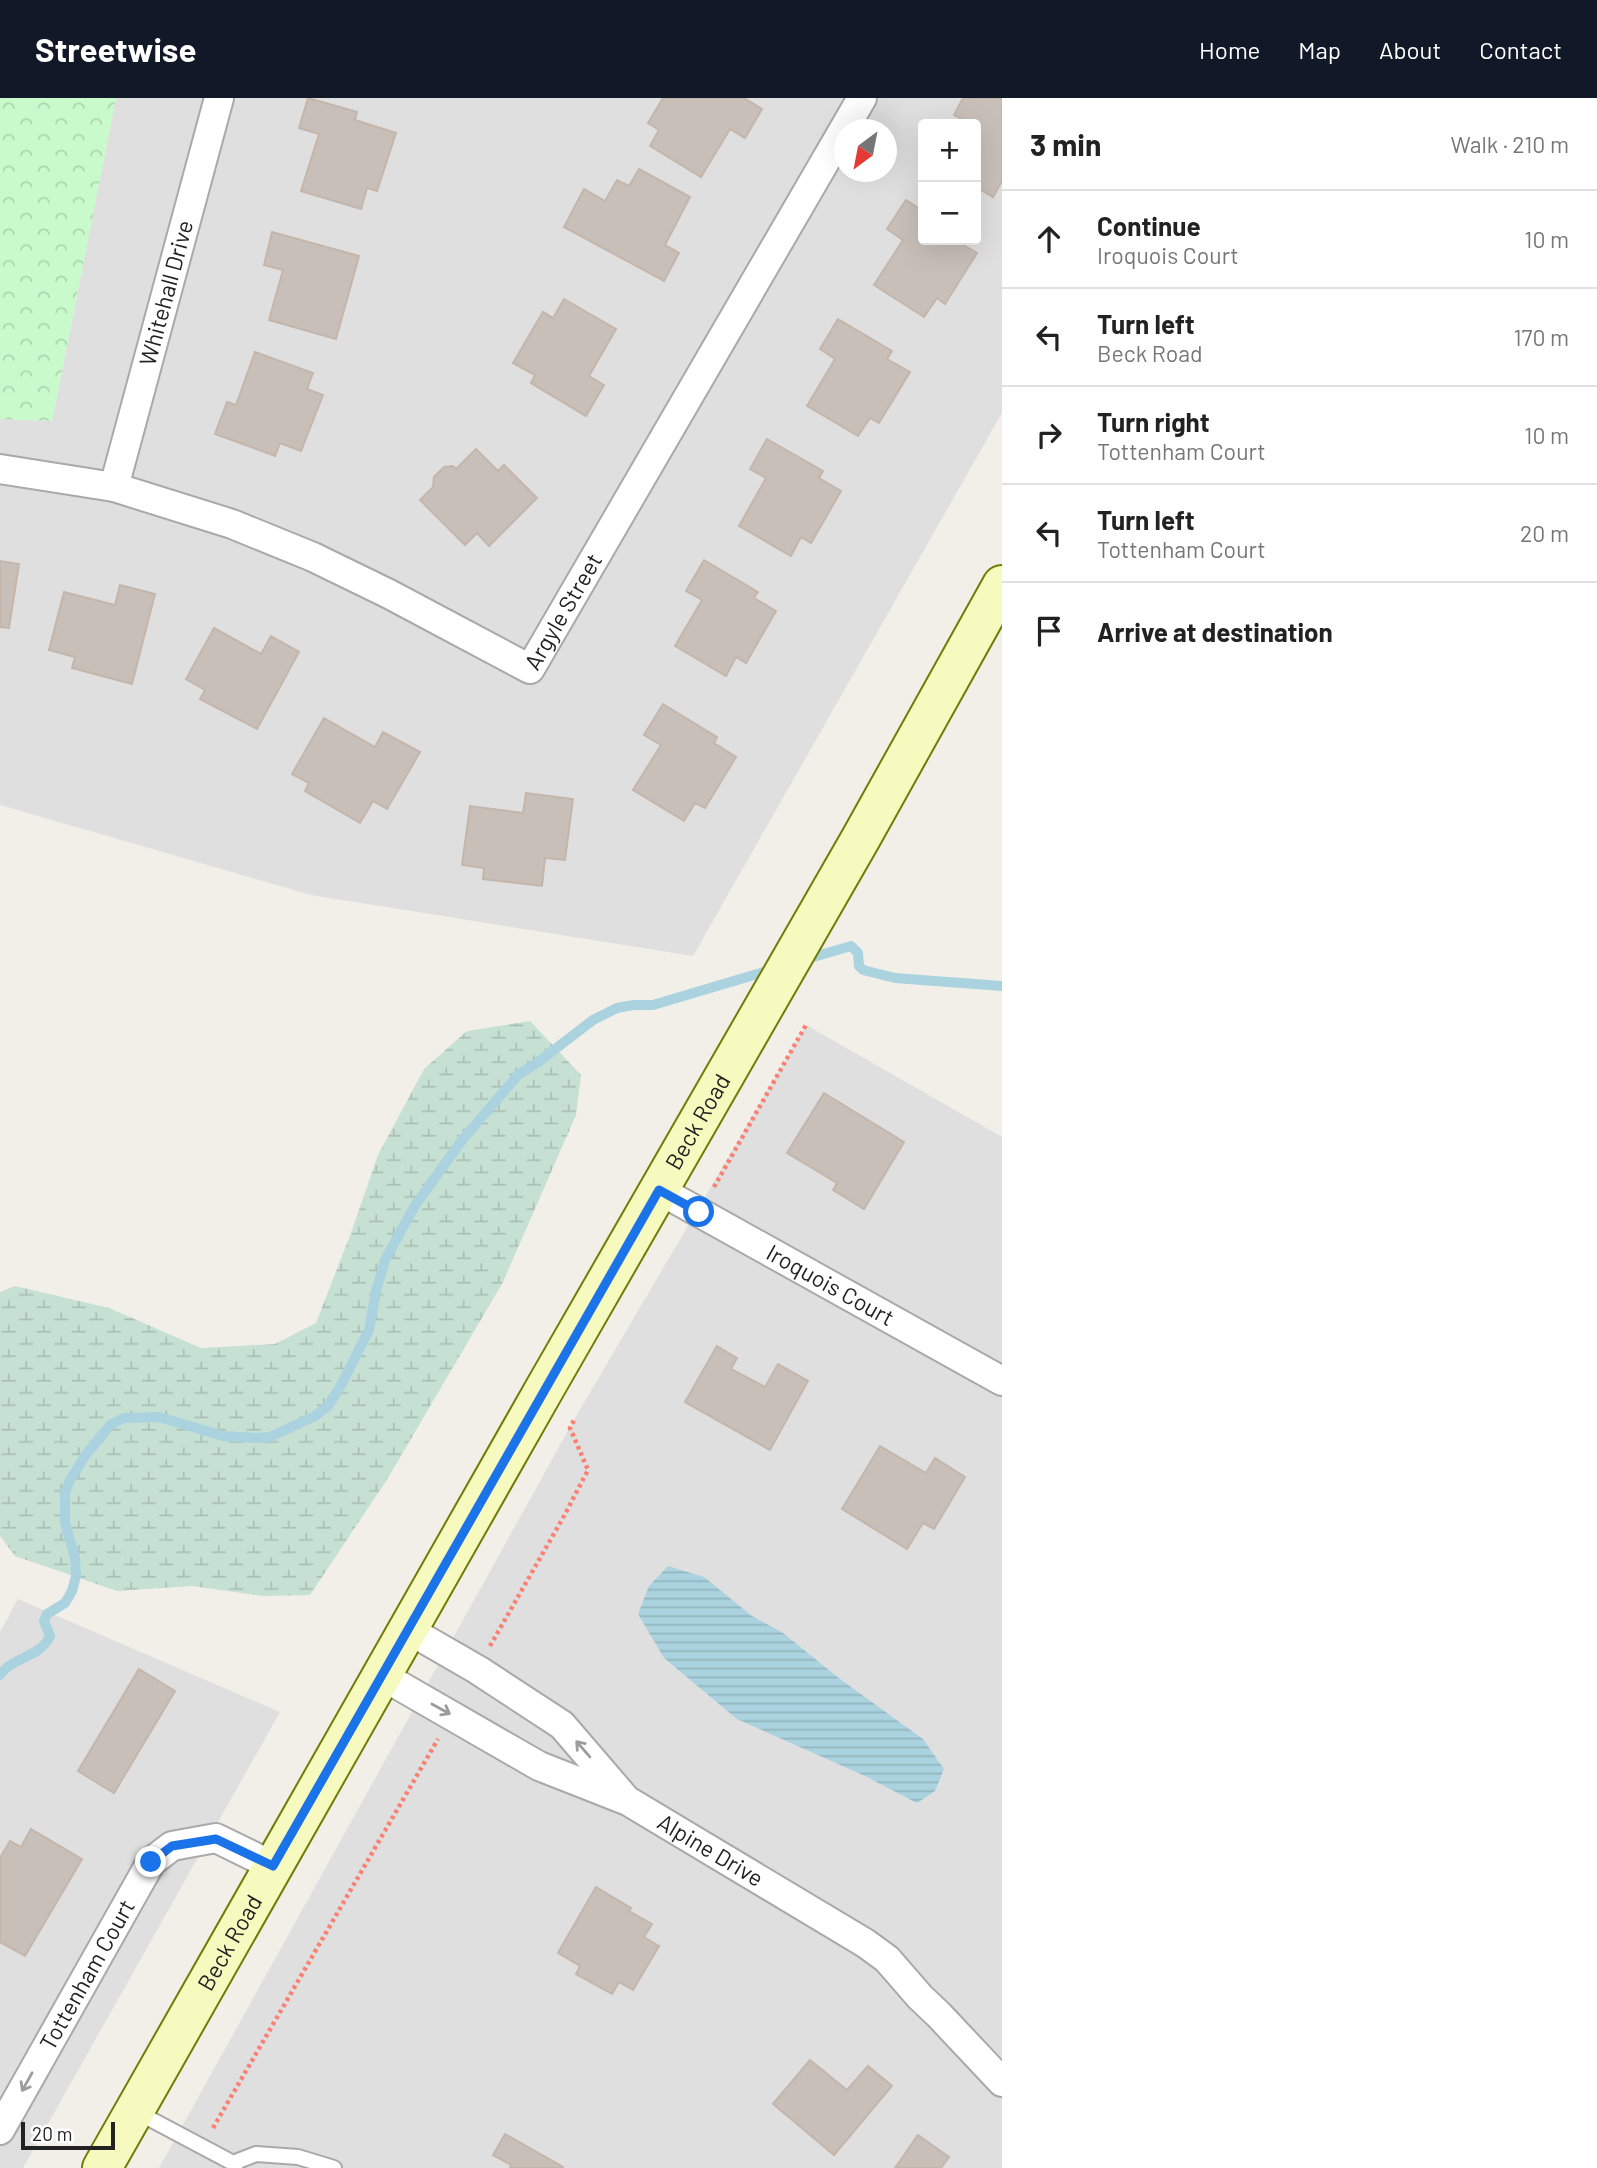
<!DOCTYPE html>
<meta charset="utf-8">
<style>
body{margin:0;font-family:Barlow,sans-serif;background:#f2f2f2;color:#222}
.controls{position:absolute;right:21px;top:21px;display:grid;overflow:hidden;border-radius:7px;box-shadow:0 7px 28px #0002}
.controls button{width:63px;height:63px;display:grid;place-items:center;padding:0;border:0;border-bottom:2px solid #e0e0e0;background:#fff;color:#222;font:35px sans-serif}
.compass{position:absolute;left:834px;top:21px;width:63px;height:63px;border-radius:50%;background:#fff;box-shadow:0 7px 28px #0002;rotate:212deg}
.scale{position:absolute;left:21px;bottom:18px;width:94px;box-sizing:border-box;padding-left:7px;border:4px solid #222;border-top:0;font-size:19px;line-height:24px;white-space:nowrap;color:#222;-webkit-text-stroke:5px #fff;paint-order:stroke}
.stop{position:absolute;width:21px;height:21px;margin:-16px;border:5px solid #1a73e8;border-radius:50%;background:#fff}
.stop.end{background:#1a73e8;border-color:#fff;box-shadow:0 2px 7px #0008}
.list{margin:0;padding:0;list-style:none}
h2{display:flex;justify-content:space-between;align-items:center;height:91px;margin:0;padding:0 28px;font-size:30px}
h2 small{font-size:23px;font-weight:400;color:#767676}
.list li{display:grid;grid-template-columns:46px 1fr auto;gap:21px;align-items:center;box-sizing:border-box;height:98px;padding:0 28px;border-top:2px solid #e0e0e0}
.list b{display:block;font-size:26px;white-space:nowrap}
.list p{margin:0;font-size:23px;white-space:nowrap;color:#767676}
.list em{font-size:23px;font-style:normal;color:#767676}
.icon{flex:none;width:38px;height:38px;fill:none;stroke:currentColor;stroke-width:2;stroke-linecap:round;stroke-linejoin:round}
.map{position:relative;flex:none;width:1002px;height:2070px;overflow:hidden}
header{display:flex;align-items:center;gap:42px;box-sizing:border-box;height:98px;padding:0 35px;background:#111827;color:#fff}
header strong{font-size:33px}
nav{display:flex;gap:38px;margin-inline-start:auto;font-size:24px}
main{display:flex}
aside{flex:1;background:#fff}
.map>svg:first-child{display:block}
.residential{fill:#e0dfdf;fill-rule:evenodd}
.wetland{fill:url(#wetland-marsh)}
.park{fill:url(#park-crowns)}
.water{fill:url(#water-rules)}
.lines{fill:none;stroke-linecap:round;stroke-linejoin:round}
.stream{stroke:#aad3df;stroke-width:10}
.building{fill:#c7bfb8;stroke:#c4b6ab;stroke-width:2}
.lane-casing{stroke:#a9a9a9;stroke-width:18}
.street-casing{stroke:#a9a9a9;stroke-width:32}
.secondary-casing{stroke:#707d05;stroke-width:42}
.path{stroke:#fa8072;stroke-width:4.5;stroke-dasharray:3.5 3.5;stroke-linecap:butt}
.lane{stroke:#fff;stroke-width:14}
.street{stroke:#fff;stroke-width:28}
.secondary{stroke:#f7fabf;stroke-width:38}
.oneway{stroke:#9c9c9c}
.route{stroke:#1a73e8;stroke-width:9}
.labels{text-anchor:middle;stroke-width:7;stroke-linejoin:round;paint-order:stroke}
.street-label{font-size:23px;fill:#222;stroke:#fff}
</style>
<header>
<strong>Streetwise</strong>
<nav><a>Home</a><a>Map</a><a>About</a><a>Contact</a></nav>
</header>
<main>
<div class="map">
<svg width="1002" height="2070" viewBox="0 0 1002 2070">
<defs>
<pattern id="wetland-marsh" width="20" height="14" patternUnits="userSpaceOnUse" patternTransform="scale(1.75)"><rect width="20" height="14" fill="#c6e0d4"/><path d="M1 5h8M5 5V1M11 12h8M15 12V8" fill="none" stroke="#aac0b6"/></pattern>
<pattern id="park-crowns" width="20" height="18" patternUnits="userSpaceOnUse" patternTransform="scale(1.75)"><rect width="20" height="18" fill="#c8facc"/><path d="M2 6a3 3 0 1 1 6 0M12 15a3 3 0 1 1 6 0" fill="none" stroke="#acd6af"/></pattern>
<pattern id="water-rules" width="6" height="5" patternUnits="userSpaceOnUse" patternTransform="scale(1.75)"><rect width="6" height="5" fill="#aad3df"/><path d="M0 2.5h6" fill="none" stroke="#92b5bf"/></pattern>
</defs>
<rect width="100%" height="100%" fill="#f2efe9"/>
<g class="residential">
<path d="M 116,0 L 1002,0 L 1002,315 L 693,858 L 311,797 L 0,707 L 0,321 L 52,323 ZM 923,26 L 976,26 L 976,142 L 923,142 ZM 844,32 L 886,32 L 886,74 L 844,74 Z"/>
<polygon points="806,927 1002,1039 1002,2070 159,2070 575,1320"/>
<polygon points="18,1501 280,1614 23,2070 0,2070 0,1534"/>
</g>
<polygon class="wetland" points="530,923 581,977 576,1017 503,1184 388,1380 310,1497 263,1498 192,1488 117,1493 15,1458 0,1438 0,1194 15,1188 109,1210 201,1250 275,1246 316,1225 351,1135 378,1057 424,971 467,933"/>
<polygon class="park" points="0,0 116,0 52,323 0,321"/>
<polygon class="water" points="668,1468 704,1479 752,1518 783,1535 840,1581 923,1641 944,1671 935,1693 917,1705 865,1678 737,1621 664,1560 638,1516 649,1488"/>
<g class="lines">
<g class="stream">
<polyline points="803,862 851,848 858,855 859,868 863,872 895,880 1002,888"/>
<path d="M 0,1577 C 13,1558 40,1560 50,1538 L 44,1523 L 47,1516 L 65,1505 L 72,1493 L 76,1478 L 75,1459 L 65,1425 L 65,1396 L 69,1384 L 85,1358 L 110,1327 L 124,1320 L 159,1319 L 223,1338 L 257,1340 L 270,1339 L 315,1318 L 328,1308 L 341,1287 L 369,1232 L 376,1193 L 385,1162 L 403,1129 L 416,1106 L 463,1041 L 518,977 L 537,965 L 593,922 L 617,910 L 634,907 L 653,907 L 771,872"/>
</g>
</g>
<g class="building">
<polygon points="308,0 357,14 355,22 396,35 377,93 367,90 361,111 301,93 319,36 299,30"/>
<polygon points="663,0 744,0 762,11 745,40 730,31 701,79 650,48 659,32 648,25"/>
<polygon points="963,0 1002,0 1002,83 993,99 976,89 976,26 967,26 968,24 954,17"/>
<polygon points="639,71 690,99 665,147 679,155 664,183 564,129 584,91 605,103 617,82 629,88"/>
<polygon points="906,102 923,113 923,142 955,142 977,155 945,206 937,200 924,219 874,187 903,142 887,131"/>
<polygon points="272,134 359,158 336,241 269,222 283,172 264,167"/>
<polygon points="564,201 616,231 589,278 604,287 586,318 531,285 535,277 513,265 543,214 553,220"/>
<polygon points="838,221 892,253 887,261 910,274 879,325 870,320 858,338 807,308 835,261 820,251"/>
<polygon points="255,254 313,275 307,291 323,297 301,353 280,345 275,358 215,336 227,304 236,307"/>
<polygon points="767,341 823,373 819,380 841,393 811,445 801,439 791,458 739,428 766,380 750,371"/>
<polygon points="476,351 498,373 504,367 537,400 489,448 477,435 465,447 420,402 433,389 434,379 444,369 453,368 456,371"/>
<polygon points="704,462 758,494 754,500 776,513 746,565 736,559 726,578 675,548 702,502 686,493"/>
<polygon points="0,463 19,466 9,530 0,529"/>
<polygon points="120,487 155,496 132,586 72,570 75,559 49,552 64,494 115,507"/>
<polygon points="214,530 261,556 271,538 299,554 257,631 200,601 205,592 186,581"/>
<polygon points="663,606 717,639 714,645 736,659 705,710 695,705 684,723 633,692 661,647 644,637"/>
<polygon points="324,620 375,649 383,634 420,654 387,711 373,703 360,725 305,693 309,685 292,676"/>
<polygon points="526,695 573,701 565,762 545,760 542,788 483,781 484,770 462,767 470,708 523,715"/>
<polygon points="824,995 904,1044 864,1111 833,1092 837,1085 787,1055"/>
<polygon points="717,1248 737,1260 731,1271 765,1289 778,1266 808,1283 770,1352 685,1304"/>
<polygon points="880,1348 926,1375 935,1360 965,1379 934,1431 923,1425 907,1451 842,1411"/>
<polygon points="139,1571 175,1593 114,1695 78,1673"/>
<polygon points="31,1731 82,1761 25,1858 0,1844 0,1760 10,1743 21,1749"/>
<polygon points="596,1789 631,1810 629,1813 652,1826 644,1839 659,1848 633,1892 619,1884 612,1896 576,1876 580,1868 558,1855"/>
<polygon points="810,1962 847,1992 868,1968 892,1988 834,2057 773,2006"/>
<polygon points="505,2036 563,2069 562,2070 510,2070 511,2067 493,2057"/>
<polygon points="918,2037 949,2059 941,2070 895,2070"/>
</g>
<g class="lines">
<defs>
<g id="lane">
<polyline points="137,2014 233,2065 235,2070"/>
<polyline points="233,2065 256,2056 298,2059 334,2070"/>
</g>
<g id="street">
<path id="s1" d="M 0,371 L 114,389 L 232,426 L 313,459 L 389,496 L 530,571 L 862,0"/>
<path id="s2" d="M 114,389 L 219,0"/>
<path id="s3" d="M 659,1092 L 1002,1283"/>
<polyline points="407,1531 478,1572 562,1627 623,1698"/>
<path id="s4" d="M 381,1577 L 539,1668 L 628,1703 L 865,1845 L 887,1861 L 920,1899 L 939,1917 L 1002,1984"/>
<path id="s5" d="M 0,2032 L 151,1764 L 172,1748 L 216,1740 L 273,1768"/>
</g>
<g id="secondary">
<path id="s6" d="M 102,2070 L 545,1290 L 861,740 L 1002,487"/>
</g>
</defs>
<use href="#lane" class="lane-casing"/>
<use href="#street" class="street-casing"/>
<use href="#secondary" class="secondary-casing"/>
<g class="path">
<polyline points="714,1089 806,927"/>
<polyline points="490,1548 564,1418 588,1372 570,1330 575,1320"/>
<polyline points="213,2030 438,1641"/>
</g>
<use href="#lane" class="lane"/>
<use href="#street" class="street"/>
<use href="#secondary" class="secondary"/>
</g>
<defs><path id="oneway-shaft" d="M-6 0H5M1.5-3L5.5 0L1.5 3" fill="none" stroke-width="1.6" stroke-linecap="round" stroke-linejoin="round" transform="scale(1.75)"/></defs>
<g class="oneway">
<use href="#oneway-shaft" transform="translate(441 1611) rotate(29)"/>
<use href="#oneway-shaft" transform="translate(583 1651) rotate(-131)"/>
<use href="#oneway-shaft" transform="translate(27 1984) rotate(119)"/>
</g>
<g class="lines">
<polyline class="route" points="151,1764 172,1748 216,1741 273,1768 659,1092 699,1114"/>
</g>
<g class="labels">
<g class="street-label">
<text dy="8" stroke="none"><textPath href="#s2" startOffset="201">Whitehall Drive</textPath></text>
<text dy="8" stroke="none"><textPath href="#s1" startOffset="637">Argyle Street</textPath></text>
<text dy="8" stroke="none"><textPath href="#s6" startOffset="1204">Beck Road</textPath></text>
<text dy="8" stroke="none"><textPath href="#s3" startOffset="196">Iroquois Court</textPath></text>
<text dy="8" stroke="none"><textPath href="#s4" startOffset="374">Alpine Drive</textPath></text>
<text dy="8" stroke="none"><textPath href="#s6" startOffset="259">Beck Road</textPath></text>
<text dy="8" stroke="none"><textPath href="#s5" startOffset="178">Tottenham Court</textPath></text>
</g>
</g>
</svg>
<div class="controls">
<button>+</button>
<button>−</button>
</div>
<svg class="compass" viewBox="-18 -18 36 36"><path d="M0-13l5 13h-10z" fill="#e53935"/><path d="M0 13l5-13h-10z" fill="#767676"/></svg>
<div class="scale">20 m</div>
<div class="stop" style="left:699px;top:1114px"></div>
<div class="stop end" style="left:151px;top:1764px"></div>
</div>
<aside>
<h2>3 min<small>Walk · 210 m</small></h2>
<ul class="list">
<li><svg class="icon" aria-label="ahead" viewBox="0 0 24 24"><path d="M12 20V5M6 11l6-6 6 6"/></svg><div><b>Continue</b><p>Iroquois Court</p></div><em>10 m</em></li>
<li><svg class="icon" aria-label="left" viewBox="0 0 24 24"><path d="M17 20v-9H6M10 6l-5 5 5 5"/></svg><div><b>Turn left</b><p>Beck Road</p></div><em>170 m</em></li>
<li><svg class="icon" aria-label="right" viewBox="0 0 24 24"><path d="M7 20v-9h11M14 6l5 5-5 5"/></svg><div><b>Turn right</b><p>Tottenham Court</p></div><em>10 m</em></li>
<li><svg class="icon" aria-label="left" viewBox="0 0 24 24"><path d="M17 20v-9H6M10 6l-5 5 5 5"/></svg><div><b>Turn left</b><p>Tottenham Court</p></div><em>20 m</em></li>
<li><svg class="icon" aria-label="arrive" viewBox="0 0 24 24"><path d="M6 21V4h12l-3 4 3 4H6"/></svg><div><b>Arrive at destination</b></div></li>
</ul>
</aside>
</main>
